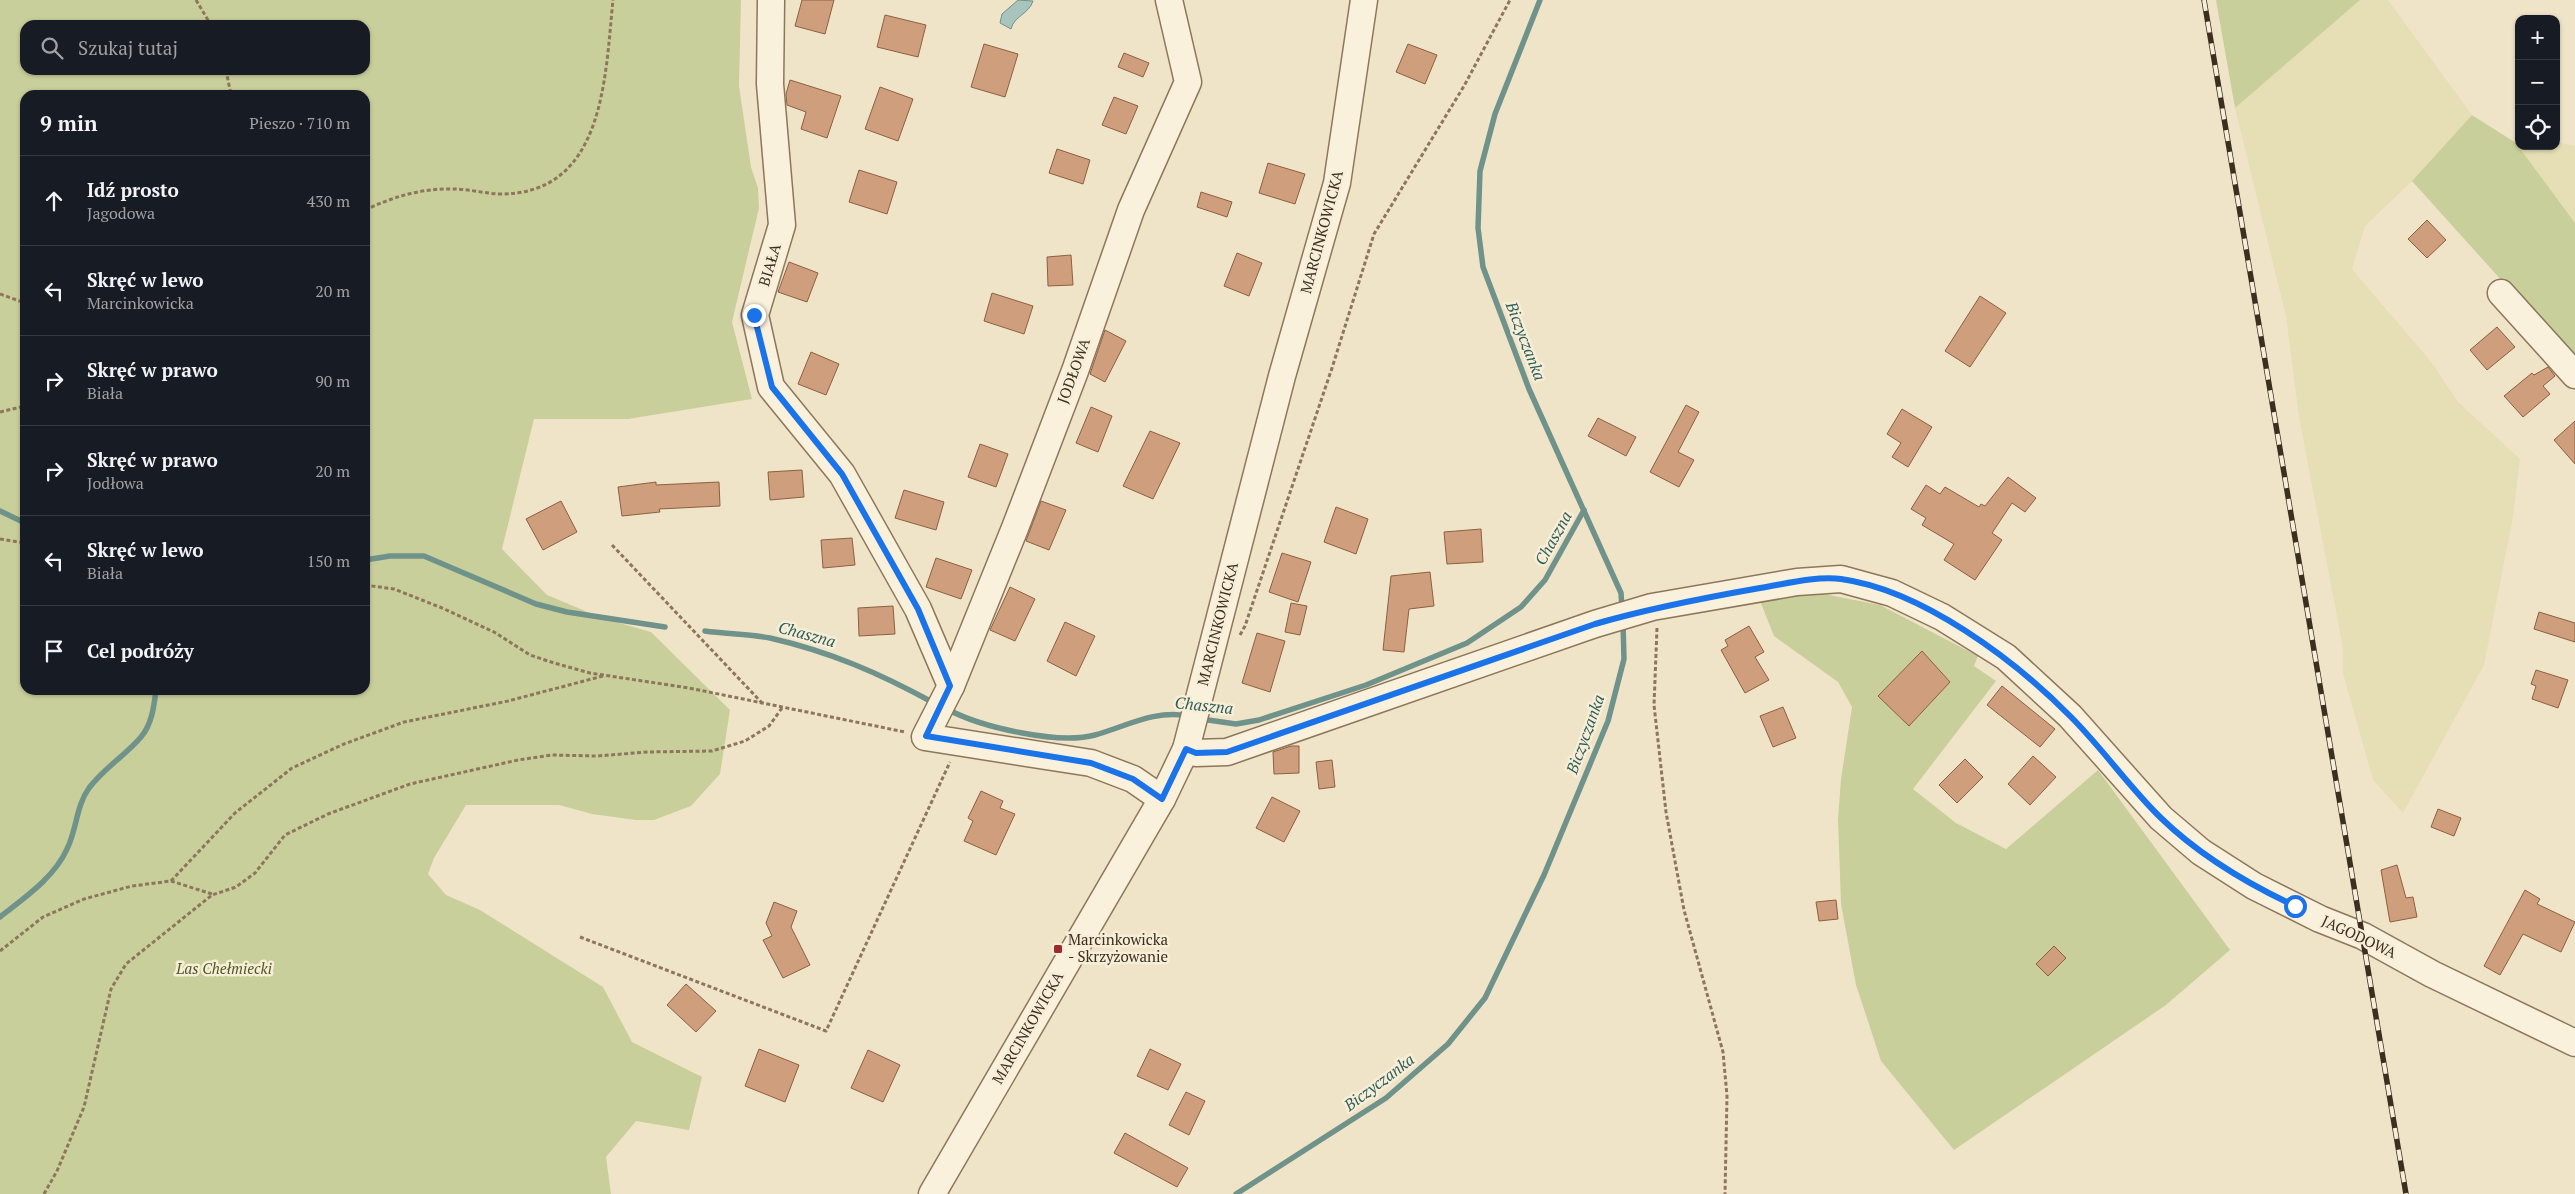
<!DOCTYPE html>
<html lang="pl">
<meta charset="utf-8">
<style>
body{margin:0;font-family:"PT Serif",serif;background:#20242c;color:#f1f3f6}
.controls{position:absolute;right:15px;top:15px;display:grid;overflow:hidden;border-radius:10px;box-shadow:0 1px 4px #0004}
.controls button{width:45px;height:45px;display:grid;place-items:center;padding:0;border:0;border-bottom:1px solid #363941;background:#171b24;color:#f1f3f6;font:25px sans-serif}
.stop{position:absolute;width:15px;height:15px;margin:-11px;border:4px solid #1a73e8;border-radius:50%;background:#fff}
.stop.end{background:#1a73e8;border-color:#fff;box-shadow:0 1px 5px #0008}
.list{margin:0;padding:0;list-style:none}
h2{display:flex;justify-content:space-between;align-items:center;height:65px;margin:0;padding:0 20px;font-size:21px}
h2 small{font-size:16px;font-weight:400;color:#9ea1a6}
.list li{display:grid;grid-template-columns:32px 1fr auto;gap:15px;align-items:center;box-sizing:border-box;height:90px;padding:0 20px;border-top:1px solid #363941}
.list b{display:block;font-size:19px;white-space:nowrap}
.list p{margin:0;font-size:16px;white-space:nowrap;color:#9ea1a6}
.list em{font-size:16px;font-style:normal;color:#9ea1a6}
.icon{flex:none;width:28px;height:28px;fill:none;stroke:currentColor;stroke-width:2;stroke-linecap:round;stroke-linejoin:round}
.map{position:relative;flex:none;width:2575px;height:1194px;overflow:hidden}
.search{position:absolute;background:#171b24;box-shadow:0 1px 4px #0004;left:20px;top:20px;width:350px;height:55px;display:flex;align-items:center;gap:12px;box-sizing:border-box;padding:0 18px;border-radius:15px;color:#9ea1a6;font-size:19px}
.panel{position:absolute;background:#171b24;box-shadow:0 1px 4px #0004;left:20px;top:90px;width:350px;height:605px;border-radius:15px}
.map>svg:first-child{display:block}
.farmland{fill:#e6deb5}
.green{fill:#c9cf9b;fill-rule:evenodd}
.water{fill:#a9c4bc;stroke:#6f938a}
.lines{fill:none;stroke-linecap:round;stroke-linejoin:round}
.stream{stroke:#6f938a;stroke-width:5.5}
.building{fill:#cf9f7d;stroke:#8d5f41}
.minor-casing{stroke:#8d765c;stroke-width:29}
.path{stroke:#8d765c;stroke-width:3;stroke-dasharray:4 2.5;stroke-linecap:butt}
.minor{stroke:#faf1dc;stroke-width:26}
.rail-casing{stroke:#3d2e20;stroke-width:5.5}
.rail{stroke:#f7eed8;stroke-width:4;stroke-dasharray:11;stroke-linecap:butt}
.route{stroke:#1a73e8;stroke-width:6}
.poi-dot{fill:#9e2a2b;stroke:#f7eed8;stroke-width:2}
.labels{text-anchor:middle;stroke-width:5;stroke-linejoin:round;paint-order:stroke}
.street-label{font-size:15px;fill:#3d2e20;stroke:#f7eed8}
.poi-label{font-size:15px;fill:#3d2e20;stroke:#f7eed8;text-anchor:start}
.park-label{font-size:15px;font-style:italic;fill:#4d5a26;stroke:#f7eed8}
.water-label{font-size:16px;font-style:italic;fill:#2f5d5a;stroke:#f7eed8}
</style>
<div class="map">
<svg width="2575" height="1194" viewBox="0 0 2575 1194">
<rect width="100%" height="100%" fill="#f0e4c8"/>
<g class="farmland">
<polygon points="2360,0 2388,0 2472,115 2412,181 2365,226 2352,269 2432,363 2458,402 2520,459 2513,517 2484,665 2403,813 2373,780 2343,673 2343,648 2299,417 2286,316 2235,108"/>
<polygon points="2519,138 2519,146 2556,146 2556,142 2575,146 2575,223 2516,143"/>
</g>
<g class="green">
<path d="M 0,0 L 741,0 L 739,86 L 751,167 L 758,188 L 759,208 L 732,322 L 752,399 L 628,419 L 534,419 L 502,549 L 547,595 L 602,618 L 651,632 L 730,710 L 720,774 L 691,806 L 654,820 L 636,820 L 592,814 L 559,805 L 466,805 L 434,858 L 428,874 L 446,895 L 480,910 L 603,987 L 632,1042 L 702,1077 L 689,1130 L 636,1121 L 606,1157 L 611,1194 L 0,1194 ZM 25,25 L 365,25 L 365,70 L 25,70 ZM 25,95 L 365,95 L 365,690 L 25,690 Z"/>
<polygon points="2216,0 2360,0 2235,108"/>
<polygon points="2472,115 2516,143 2575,223 2575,362 2412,181"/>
<polygon points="1824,594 1880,605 1978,656 1974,666 1996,681 1913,789 1956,823 2006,849 2098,770 2230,950 2166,1005 1954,1150 1881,1061 1856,985 1841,904 1838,819 1841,779 1852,707 1838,682 1774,636 1760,601 1776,595"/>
</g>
<path class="water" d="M 1018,0 L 1033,1 C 1029,14 1014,16 1011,29 L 1000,23 L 1002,14 Z"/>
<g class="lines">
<g class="stream">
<polyline points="1540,0 1495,114 1480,171 1478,228 1483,267 1529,389 1621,593 1622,609"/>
<polyline points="0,511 25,523"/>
<polyline points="365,560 390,556 424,556 536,604 567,612 665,627"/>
<path d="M 705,631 C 726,634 749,634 770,638 C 831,652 879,673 934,703"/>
<path d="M 947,709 C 980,727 1058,745 1095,735 C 1124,727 1157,709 1187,716"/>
<polyline points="1201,719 1236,724 1259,720 1366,685 1467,643 1521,607 1545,580 1584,510"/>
<path d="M 0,917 C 24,898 54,878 67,849 C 77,829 76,806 89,788 C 105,767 126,755 141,737 C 152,724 154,706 156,690"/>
<polyline points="1236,1194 1386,1098 1448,1044 1485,998 1544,875 1608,721 1624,659 1623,623"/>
</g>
</g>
<g class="building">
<polygon points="802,0 834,0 825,34 795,26"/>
<polygon points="885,15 926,25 918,57 877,47"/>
<polygon points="984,44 1018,54 1005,97 971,87"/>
<polygon points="1408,44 1437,55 1425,84 1396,72"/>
<polygon points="1124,53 1149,63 1143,77 1118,67"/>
<polygon points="790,80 841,96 827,138 801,129 806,112 787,105 786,94"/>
<polygon points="880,87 913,99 898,141 865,129"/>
<polygon points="1114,97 1138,106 1126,134 1102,125"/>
<polygon points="1057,149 1090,160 1083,184 1049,173"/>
<polygon points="1268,163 1305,174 1295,204 1259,193"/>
<polygon points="859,170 897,182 887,214 849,202"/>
<polygon points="1201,192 1232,202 1227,217 1197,207"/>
<polygon points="2427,220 2446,240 2427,258 2408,239"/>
<polygon points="1237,253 1262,263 1249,296 1224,286"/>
<polygon points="1071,255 1073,285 1048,286 1047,257"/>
<polygon points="789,262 818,273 807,302 778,292"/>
<polygon points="992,293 1033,306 1024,334 984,321"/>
<polygon points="1980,296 2006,313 1970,367 1945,351"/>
<polygon points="2497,327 2515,347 2487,370 2470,350"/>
<polygon points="1105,330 1126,341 1105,382 1090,374"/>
<polygon points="811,352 839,364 826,395 798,384"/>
<polygon points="2548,367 2555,376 2543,386 2550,394 2523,417 2504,396 2532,373 2534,375"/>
<polygon points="1686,405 1699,412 1678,452 1694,460 1679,487 1650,472"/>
<polygon points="1091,407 1112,416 1098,452 1076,443"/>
<polygon points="1902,409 1932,427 1908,467 1892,457 1901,443 1887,434"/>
<polygon points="1598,418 1636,437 1626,456 1588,436"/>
<polygon points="2575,421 2575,464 2554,440"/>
<polygon points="1150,431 1180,443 1153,499 1123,486"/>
<polygon points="980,444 1008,454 996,487 968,477"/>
<polygon points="802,470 804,497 770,500 768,472"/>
<polygon points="2008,477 2036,498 2025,512 2012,503 1992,533 2002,540 1975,580 1944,560 1954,544 1922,525 1926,518 1911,509 1926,485 1940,494 1945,487 1979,507 1981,504 1985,506"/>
<polygon points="656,482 656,485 719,482 720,506 659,509 660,512 622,516 618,487"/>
<polygon points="904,490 944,502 936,530 895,518"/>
<polygon points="561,501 577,532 543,550 526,519"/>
<polygon points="1041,501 1066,510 1049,550 1026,541"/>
<polygon points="1336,507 1368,519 1356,554 1324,542"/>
<polygon points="1481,529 1483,562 1447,564 1444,532"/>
<polygon points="852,538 855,565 823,568 821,540"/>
<polygon points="1282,553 1311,562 1298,602 1269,592"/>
<polygon points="936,558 972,570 961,599 926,587"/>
<polygon points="1430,572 1434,606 1409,609 1404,652 1383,650 1391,576"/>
<polygon points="1010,587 1035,599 1015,641 990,630"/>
<polygon points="1291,603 1307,606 1300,635 1285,632"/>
<polygon points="893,606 895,634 859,636 858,608"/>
<polygon points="2539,612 2575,623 2575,642 2534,629"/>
<polygon points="1065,622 1095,636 1076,676 1047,661"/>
<polygon points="1749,626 1764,652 1755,657 1769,680 1745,693 1721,650 1728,646 1725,640"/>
<polygon points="1257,633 1285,641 1270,692 1242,683"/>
<polygon points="1922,651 1950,682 1909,726 1878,696"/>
<polygon points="2536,670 2568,680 2558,708 2532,699 2536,686 2531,684"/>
<polygon points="2002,686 2055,729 2040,747 1987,705"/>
<polygon points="1783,707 1796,738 1773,747 1760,716"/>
<polygon points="1291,746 1299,746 1299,773 1274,774 1273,752"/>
<polygon points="2033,756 2056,777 2030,805 2008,784"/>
<polygon points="1965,759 1983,777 1957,803 1939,785"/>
<polygon points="1332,760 1335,787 1319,789 1316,762"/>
<polygon points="981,791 1003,801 1000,808 1015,814 996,855 964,841 973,821 968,818"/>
<polygon points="1272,797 1300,811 1284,842 1256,828"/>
<polygon points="2438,809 2461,818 2454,836 2431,827"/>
<polygon points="2397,865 2406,898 2413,897 2417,917 2390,922 2381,870"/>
<polygon points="2525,890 2540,899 2537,904 2575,922 2561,952 2523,934 2500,975 2484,966"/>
<polygon points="1836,900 1838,919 1819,921 1816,902"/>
<polygon points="774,902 797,911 791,927 810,965 783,978 763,940 772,936 766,923"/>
<polygon points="2054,946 2066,958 2048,976 2036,964"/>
<polygon points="686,984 716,1011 696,1032 667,1005"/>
<polygon points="759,1049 799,1065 785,1102 745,1086"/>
<polygon points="1150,1049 1181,1064 1168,1090 1137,1076"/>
<polygon points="868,1050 900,1065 883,1102 851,1088"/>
<polygon points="1186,1092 1205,1101 1189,1135 1169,1125"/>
<polygon points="1125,1133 1188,1168 1177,1187 1114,1153"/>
</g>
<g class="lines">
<defs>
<g id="minor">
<polyline points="771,0 770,84 782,225 755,315 771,387 842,474 918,609 951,686"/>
<polyline points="2501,293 2575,375"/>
<polyline points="1186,749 1196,753 1227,752 1595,624 1652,607 1797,582 1841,579 1892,593 1942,617 2006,657 2070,716 2161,818 2201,852 2254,886 2320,919 2363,936 2432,974 2575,1043"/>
<polyline points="1162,799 1133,779 1091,763 925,737 951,686 1015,528 1075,371 1131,210 1188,82 1169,0"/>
<polyline points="932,1194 1162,799 1186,749 1282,376 1337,183 1364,0"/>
</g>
</defs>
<use href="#minor" class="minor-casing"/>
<g class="path">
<polyline points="196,0 211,25"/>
<polyline points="226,70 231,95"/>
<path d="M 365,210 C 393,197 421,188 453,189 C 468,189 483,193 498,194 C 605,196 605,77 613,0"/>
<polyline points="0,294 25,303"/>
<polyline points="0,412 25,406"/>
<polyline points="0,539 25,543"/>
<polyline points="612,545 763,704"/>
<polyline points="365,585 394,589 442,608 494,632 530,655 554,663 590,673 689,688 905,732"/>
<polyline points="1657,628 1654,705 1666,812 1684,910 1723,1052 1727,1096 1725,1194"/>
<polyline points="1240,635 1245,626 1332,368 1374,234 1464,86 1510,0"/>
<polyline points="171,881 235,813 292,768 344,744 404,722 508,701 603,676"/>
<polyline points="580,937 826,1031 950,762"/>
<polyline points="0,951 43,917 84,899 132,886 171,881 212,894"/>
<polyline points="44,1194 57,1171 84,1107 111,989 126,964 212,895 236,887 255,873 285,835 328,814 410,784 518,760 552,755 597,756 648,752 712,751 745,741 769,726 782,708"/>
</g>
<use href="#minor" class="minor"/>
<defs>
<polyline id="rail" points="2204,0 2406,1194"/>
</defs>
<use href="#rail" class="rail-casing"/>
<use href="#rail" class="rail"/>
</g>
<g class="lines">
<path class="route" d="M 754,315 L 772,387 L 842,474 L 918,609 L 950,686 L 926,736 L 1091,763 L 1133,779 L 1162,799 L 1186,749 L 1196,753 L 1227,752 L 1595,624 C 1650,608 1703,598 1760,588 C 1785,584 1815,576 1841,579 C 1922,590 2015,660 2071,717 C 2103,749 2129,787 2161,818 C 2200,856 2246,883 2295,906"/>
</g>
<rect class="poi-dot" x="1053" y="944" width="10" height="10" rx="2.5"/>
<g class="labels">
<g class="street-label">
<text transform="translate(1322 232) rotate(-75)" y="5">MARCINKOWICKA</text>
<text transform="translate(770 265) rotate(-73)" y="5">BIAŁA</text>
<text transform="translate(1074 371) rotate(-70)" y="5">JODŁOWA</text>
<text transform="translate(1218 624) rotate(-76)" y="5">MARCINKOWICKA</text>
<text transform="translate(2359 937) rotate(25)" y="5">JAGODOWA</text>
<text transform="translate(1028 1028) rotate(-60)" y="5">MARCINKOWICKA</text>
</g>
<g class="poi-label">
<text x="1068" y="945">Marcinkowicka<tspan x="1068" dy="17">- Skrzyżowanie</tspan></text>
</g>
<g class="park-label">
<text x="224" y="974">Las Chełmiecki</text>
</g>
<g class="water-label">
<text transform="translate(1526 341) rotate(69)" y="6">Biczyczanka</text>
<text transform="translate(1553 538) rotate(-61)" y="6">Chaszna</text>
<text transform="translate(807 634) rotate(15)" y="6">Chaszna</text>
<text transform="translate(1204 705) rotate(6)" y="6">Chaszna</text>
<text transform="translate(1585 734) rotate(-70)" y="6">Biczyczanka</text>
<text transform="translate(1379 1082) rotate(-37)" y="6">Biczyczanka</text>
</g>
</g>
</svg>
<div class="controls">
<button>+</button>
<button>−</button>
<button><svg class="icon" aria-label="locate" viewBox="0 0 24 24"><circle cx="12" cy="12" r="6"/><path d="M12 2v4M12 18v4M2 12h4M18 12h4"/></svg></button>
</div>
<div class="stop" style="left:2295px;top:906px"></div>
<div class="stop end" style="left:754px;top:315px"></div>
<div class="search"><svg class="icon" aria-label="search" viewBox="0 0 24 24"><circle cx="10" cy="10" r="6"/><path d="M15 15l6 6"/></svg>Szukaj tutaj</div>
<section class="panel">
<h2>9 min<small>Pieszo · 710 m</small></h2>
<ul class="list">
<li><svg class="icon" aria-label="ahead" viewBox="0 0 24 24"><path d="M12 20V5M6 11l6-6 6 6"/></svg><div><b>Idź prosto</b><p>Jagodowa</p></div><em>430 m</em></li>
<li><svg class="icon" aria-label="left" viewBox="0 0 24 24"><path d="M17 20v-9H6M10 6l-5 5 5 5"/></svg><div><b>Skręć w lewo</b><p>Marcinkowicka</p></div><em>20 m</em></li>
<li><svg class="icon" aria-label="right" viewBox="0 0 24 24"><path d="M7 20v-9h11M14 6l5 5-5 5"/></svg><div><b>Skręć w prawo</b><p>Biała</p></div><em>90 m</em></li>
<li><svg class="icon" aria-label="right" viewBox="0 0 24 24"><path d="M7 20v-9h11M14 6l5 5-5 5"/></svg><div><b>Skręć w prawo</b><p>Jodłowa</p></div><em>20 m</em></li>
<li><svg class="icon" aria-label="left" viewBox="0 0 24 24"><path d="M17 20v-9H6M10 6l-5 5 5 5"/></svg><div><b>Skręć w lewo</b><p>Biała</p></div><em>150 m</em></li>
<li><svg class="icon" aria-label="arrive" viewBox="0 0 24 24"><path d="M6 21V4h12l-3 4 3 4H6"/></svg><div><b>Cel podróży</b></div></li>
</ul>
</section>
</div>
